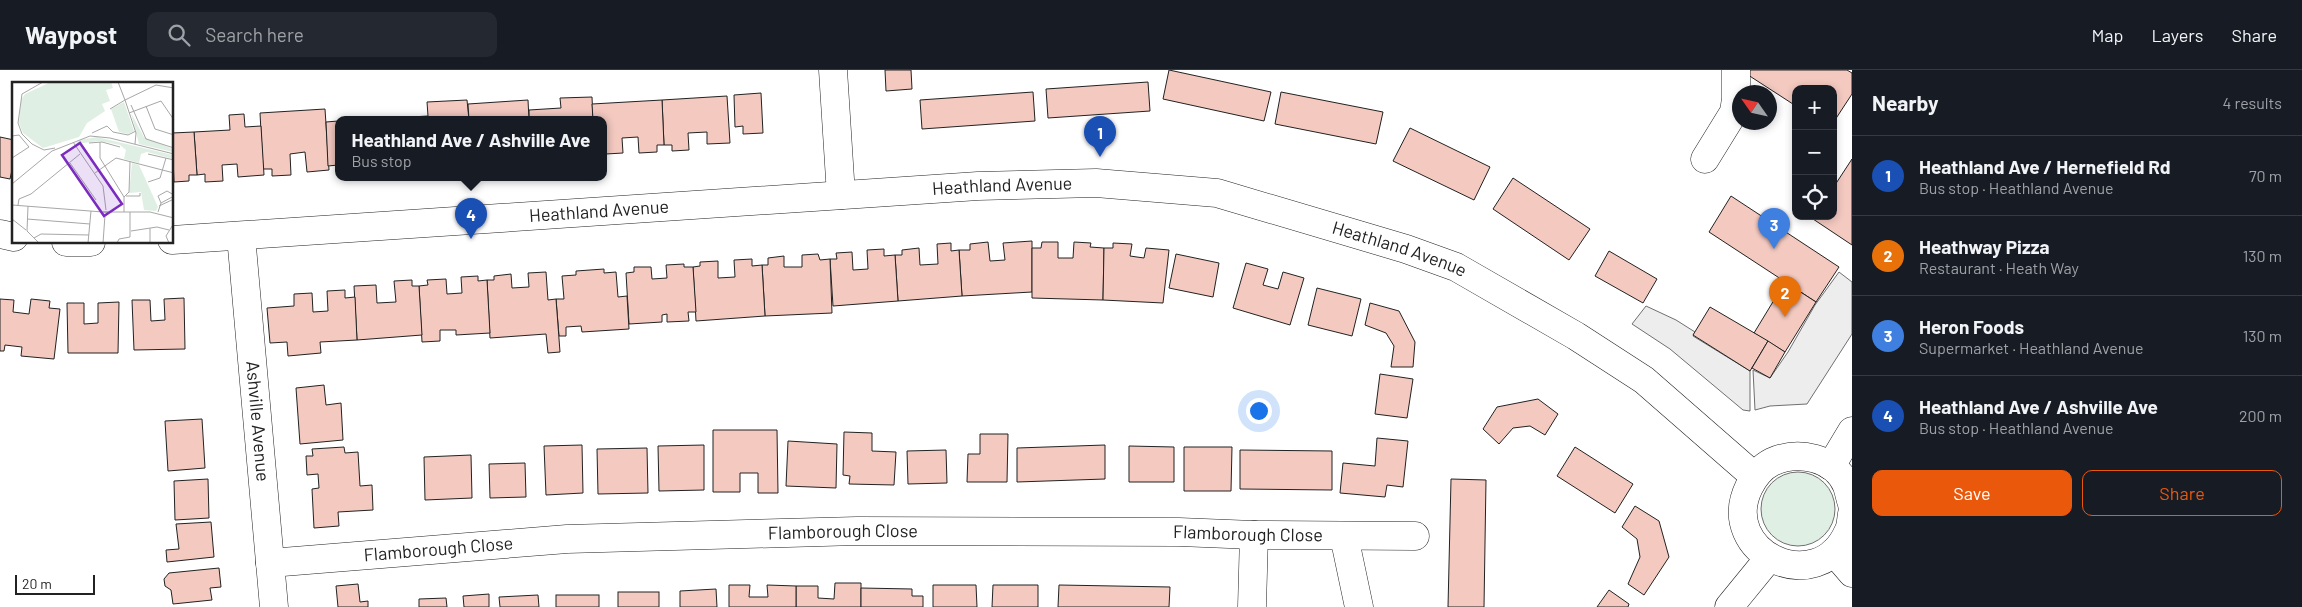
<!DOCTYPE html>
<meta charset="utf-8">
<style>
body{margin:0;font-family:Barlow,sans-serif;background:#242831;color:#f1f3f6}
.controls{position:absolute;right:15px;top:15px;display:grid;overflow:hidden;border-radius:10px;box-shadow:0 2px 8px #0003}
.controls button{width:45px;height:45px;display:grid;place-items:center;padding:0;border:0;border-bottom:1px solid #363941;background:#171b24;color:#f1f3f6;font:25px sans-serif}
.compass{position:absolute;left:1732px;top:15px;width:45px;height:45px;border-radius:50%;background:#171b24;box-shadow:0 2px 8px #0003;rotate:304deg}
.scale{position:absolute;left:15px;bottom:12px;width:80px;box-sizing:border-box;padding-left:5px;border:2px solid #222;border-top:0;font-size:14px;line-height:18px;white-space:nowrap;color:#222;-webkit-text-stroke:4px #fff;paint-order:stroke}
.you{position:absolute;left:1258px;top:340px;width:18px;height:18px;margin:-12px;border:4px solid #fff;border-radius:50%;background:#1a73e8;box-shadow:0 0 0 8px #1a73e833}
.badge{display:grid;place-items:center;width:32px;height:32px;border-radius:50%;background:#ea580c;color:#fff;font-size:16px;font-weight:700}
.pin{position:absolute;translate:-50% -41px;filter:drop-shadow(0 1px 2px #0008)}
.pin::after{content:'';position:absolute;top:26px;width:18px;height:15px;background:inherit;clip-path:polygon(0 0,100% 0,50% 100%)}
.popup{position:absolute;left:335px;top:46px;width:272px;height:65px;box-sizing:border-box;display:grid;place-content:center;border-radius:10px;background:#171b24;filter:drop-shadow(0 1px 4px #0005);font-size:16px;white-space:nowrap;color:#9ea1a6}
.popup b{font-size:19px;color:#f1f3f6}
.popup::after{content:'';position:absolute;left:50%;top:100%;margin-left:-10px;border:10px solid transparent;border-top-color:#171b24}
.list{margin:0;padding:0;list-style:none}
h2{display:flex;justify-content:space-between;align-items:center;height:65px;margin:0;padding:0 20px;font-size:21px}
h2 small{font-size:16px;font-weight:400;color:#9ea1a6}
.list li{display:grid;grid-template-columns:32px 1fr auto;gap:15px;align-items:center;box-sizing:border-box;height:80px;padding:0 20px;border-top:1px solid #363941}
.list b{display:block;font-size:19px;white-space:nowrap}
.list p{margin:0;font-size:16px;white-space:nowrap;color:#9ea1a6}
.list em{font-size:16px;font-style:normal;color:#9ea1a6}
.actions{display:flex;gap:10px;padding:15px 20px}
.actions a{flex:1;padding:11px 0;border:1px solid #ea580c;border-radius:10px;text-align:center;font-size:18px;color:#ea580c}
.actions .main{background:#ea580c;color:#fff}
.icon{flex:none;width:28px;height:28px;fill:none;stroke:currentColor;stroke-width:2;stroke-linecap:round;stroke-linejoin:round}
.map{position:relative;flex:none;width:1852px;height:537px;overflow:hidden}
header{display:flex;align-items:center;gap:30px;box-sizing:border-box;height:70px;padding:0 25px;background:#171b24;border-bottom:1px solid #363941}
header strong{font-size:24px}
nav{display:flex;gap:28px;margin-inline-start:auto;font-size:18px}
.search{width:350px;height:45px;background:#242831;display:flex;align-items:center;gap:12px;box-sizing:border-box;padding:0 18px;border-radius:10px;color:#9ea1a6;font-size:19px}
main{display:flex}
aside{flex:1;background:#171b24}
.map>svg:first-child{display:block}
.green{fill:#e0efe3;stroke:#6f6f6f}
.parking{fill:#ededed;stroke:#6f6f6f}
.building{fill:#f3c9c0;stroke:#222}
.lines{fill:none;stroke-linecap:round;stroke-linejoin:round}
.minor-casing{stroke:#222;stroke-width:29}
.minor{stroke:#fff;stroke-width:28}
.labels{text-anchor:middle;stroke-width:4;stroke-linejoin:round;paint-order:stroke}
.street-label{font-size:18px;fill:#222;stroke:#fff}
.inset-road{fill:none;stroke:#a7a7a7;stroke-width:1}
.view{fill:#7b2cbf;fill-opacity:0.15;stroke:#7b2cbf;stroke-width:2.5}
.inset-edge{fill:none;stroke:#222;stroke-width:2.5}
</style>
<header>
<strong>Waypost</strong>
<div class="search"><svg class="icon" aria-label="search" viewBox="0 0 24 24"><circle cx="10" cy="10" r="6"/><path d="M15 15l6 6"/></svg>Search here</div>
<nav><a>Map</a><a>Layers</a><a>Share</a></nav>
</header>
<main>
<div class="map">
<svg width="1852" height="537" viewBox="0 0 1852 537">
<rect width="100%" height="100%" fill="#fff"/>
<circle class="green" cx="1798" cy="439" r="37"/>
<g class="parking">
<polygon points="1839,202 1852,212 1852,264 1807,334 1770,336 1755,340 1753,300 1770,308 1788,282 1815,235"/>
<polygon points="1646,236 1676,250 1695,262 1693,266 1750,301 1750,341 1743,340 1670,279 1632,254"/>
</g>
<g class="building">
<polygon points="885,0 911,0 912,19 886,21"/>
<polygon points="1169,0 1271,22 1264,51 1163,29"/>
<polygon points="1747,0 1847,0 1852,3 1852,24 1833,53 1833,19 1796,19 1796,36 1745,3"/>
<polygon points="1148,12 1150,41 1048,48 1046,19"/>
<polygon points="1033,22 1035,51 922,59 920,30"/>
<polygon points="1281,22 1383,42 1376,74 1275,54"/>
<polygon points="761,23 763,63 743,64 743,56 735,57 734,25"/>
<polygon points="727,26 730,73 707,74 707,62 688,63 689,80 672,81 672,75 664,75 662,30"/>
<polygon points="592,27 593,50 529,50 529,40 561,38 560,28"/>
<polygon points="467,30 469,50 395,50 394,48 428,46 427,32"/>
<polygon points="528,30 529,50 469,50 468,34"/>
<polygon points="662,30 664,75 657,75 657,82 639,83 638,67 622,68 623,83 606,84 606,77 604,78 604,50 593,50 592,34"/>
<polygon points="325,39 329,100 307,102 305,82 290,84 291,105 272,106 272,99 263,99 260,43"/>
<polygon points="244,44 245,57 261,56 264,105 238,107 237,94 222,95 223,111 205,112 205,104 197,105 194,62 230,60 229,45"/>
<polygon points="386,48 386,50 351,50"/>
<polygon points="338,51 338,95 328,96 326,52"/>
<polygon points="1410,58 1490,97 1474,130 1393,91"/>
<polygon points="194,62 197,105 189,105 189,111 174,112 172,63"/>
<polygon points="0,67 14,70 14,91 10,109 0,107"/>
<polygon points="1852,89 1852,175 1813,149 1814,146 1833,146 1833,118"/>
<polygon points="1513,108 1590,159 1569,190 1493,139"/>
<polygon points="1731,126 1839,197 1816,232 1709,162"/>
<polygon points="1032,171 1032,222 962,226 959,180 970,180 970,174 988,172 990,191 1005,190 1003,173"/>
<polygon points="1042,172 1058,172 1058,188 1073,188 1074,172 1091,173 1090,177 1104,178 1103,230 1032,228 1032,178 1041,178"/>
<polygon points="951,173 951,181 959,180 962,226 898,231 895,185 902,185 902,180 919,178 920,195 938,194 937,174"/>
<polygon points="1113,173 1132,174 1130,186 1144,188 1146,178 1169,180 1163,233 1103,230 1104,178 1113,178"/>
<polygon points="884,179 884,186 895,185 898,231 833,236 830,189 837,189 836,183 852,182 853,200 868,199 867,180"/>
<polygon points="1609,181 1657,209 1643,233 1595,206"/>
<polygon points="818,184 820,190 830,189 832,243 765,246 762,195 768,195 768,188 784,186 784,197 802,197 802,185"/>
<polygon points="1176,184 1219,193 1213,227 1169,218"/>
<polygon points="752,189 752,196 762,195 765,246 696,251 693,197 700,196 700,192 718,191 718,208 735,207 734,190"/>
<polygon points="1246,193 1268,199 1263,215 1278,219 1283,202 1304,208 1290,255 1233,238"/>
<polygon points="684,194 684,197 693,197 696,242 688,242 689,251 667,252 667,244 662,245 662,252 629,254 626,203 634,202 634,197 651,197 652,209 667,208 666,195"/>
<polygon points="604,199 604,203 616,202 618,227 627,226 629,259 582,262 581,256 566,257 566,266 559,266 556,229 564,229 562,206 576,205 576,201"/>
<polygon points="546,202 548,230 556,229 560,282 548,283 546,264 490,268 487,210 494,210 494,206 511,204 512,218 529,217 528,203"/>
<polygon points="478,206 478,211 487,210 490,263 456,265 456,260 440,260 440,271 422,272 419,216 428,215 427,210 446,209 447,224 462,223 461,207"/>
<polygon points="412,210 412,216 419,216 422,265 357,270 354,216 376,215 377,233 396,232 394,211"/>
<polygon points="1785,212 1816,232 1785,282 1754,263"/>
<polygon points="1317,218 1361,229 1352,266 1308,255"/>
<polygon points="345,220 345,228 355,227 357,270 320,272 321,283 288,286 287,272 270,273 267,238 294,236 294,224 312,223 313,242 328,241 327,221"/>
<polygon points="184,228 185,279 134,280 132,230 150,230 151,251 165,250 164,229"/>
<polygon points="0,229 14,230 13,242 29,244 31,229 50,231 49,238 60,239 54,289 21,286 22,277 5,275 4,281 0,281"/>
<polygon points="119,232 118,283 68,283 67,233 84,233 84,254 98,253 98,233"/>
<polygon points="1370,233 1399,241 1415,272 1413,297 1391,297 1394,276 1386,263 1365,255"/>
<polygon points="1710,237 1768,271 1750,301 1693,265"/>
<polygon points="1768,271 1785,282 1770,308 1752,298"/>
<polygon points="1380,304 1413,309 1407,348 1375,344"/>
<polygon points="324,315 326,335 341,333 343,370 300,374 296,318"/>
<polygon points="1538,329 1558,344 1545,365 1530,356 1513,358 1499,374 1483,359 1497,337"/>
<polygon points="202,349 205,398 168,401 165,351"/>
<polygon points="713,360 777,360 778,423 758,423 758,403 740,403 740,422 713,422"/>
<polygon points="844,362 872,363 872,381 896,382 894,415 849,414 850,406 843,405"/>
<polygon points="980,364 1008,364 1007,412 967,412 968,384 980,384"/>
<polygon points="1377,368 1408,371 1403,417 1387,415 1385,427 1340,423 1343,393 1375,396"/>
<polygon points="788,371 837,374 836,418 786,416"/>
<polygon points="582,375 583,423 546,425 544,376"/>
<polygon points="704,375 704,420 659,421 658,376"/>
<polygon points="1105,375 1105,409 1017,412 1017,378"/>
<polygon points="1129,376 1174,377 1174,412 1129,412"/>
<polygon points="344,377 345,383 358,382 360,416 372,415 373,440 338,442 339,456 314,458 312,419 319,418 318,404 307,405 306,386 313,386 312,379"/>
<polygon points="1184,377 1232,377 1231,421 1184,421"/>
<polygon points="1575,377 1633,414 1615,443 1557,406"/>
<polygon points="647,378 648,423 598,424 597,379"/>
<polygon points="946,380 947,413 908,414 907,381"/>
<polygon points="1240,380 1332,381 1332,420 1240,419"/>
<polygon points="471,385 472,428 425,430 424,387"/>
<polygon points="525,393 526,427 490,428 489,394"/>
<polygon points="208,409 209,448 175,450 174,411"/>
<polygon points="1451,409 1486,410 1484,537 1448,537"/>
<polygon points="1635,436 1659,451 1669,487 1644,525 1628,514 1640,487 1637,469 1622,457"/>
<polygon points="211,452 214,487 167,492 166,480 179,479 176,454"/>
<polygon points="219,498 221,517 210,518 212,530 173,534 171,520 165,516 164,509 169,503"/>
<polygon points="835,513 861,513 861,537 796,537 796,516 818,516 818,528 834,529"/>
<polygon points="358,514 360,532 368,531 368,537 338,537 336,516"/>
<polygon points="729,515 750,515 749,527 768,527 767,515 796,516 796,537 729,537"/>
<polygon points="933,515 976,515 977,537 933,537"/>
<polygon points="993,515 1038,515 1038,537 992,537"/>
<polygon points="1059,515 1170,517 1169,537 1058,537"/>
<polygon points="861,518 912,519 912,526 923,526 923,537 861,537"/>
<polygon points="716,519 717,537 680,537 680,521"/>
<polygon points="1609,520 1629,534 1628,537 1597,537"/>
<rect x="618" y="522" width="41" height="15"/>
<polygon points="489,524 489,537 464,537 463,526"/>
<polygon points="538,525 539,537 500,537 499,527"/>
<rect x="556" y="525" width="43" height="12"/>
<polygon points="446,528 447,537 419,537 419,529"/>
</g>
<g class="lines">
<defs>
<g id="minor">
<polyline points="833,0 841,125"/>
<polyline points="1705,89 1734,42 1736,29 1736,0"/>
<polyline points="0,164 14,167"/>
<path id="s1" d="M 241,166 L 274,537"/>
<path id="s2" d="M 172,170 L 978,116 L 1096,113 L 1217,123 L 1406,179 L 1456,197 L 1576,266 L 1644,310 L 1754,406"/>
<polyline points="66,172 91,172"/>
<polyline points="1831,396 1852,361"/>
<path d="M 1852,434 C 1850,428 1849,422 1847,416 C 1835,387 1798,380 1772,392 C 1762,397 1754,407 1749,417 C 1717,483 1818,530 1848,462 C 1851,457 1851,449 1852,444"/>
<polyline points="1344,466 1359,537"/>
<polyline points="1834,482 1852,503"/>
<path id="s3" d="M 270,493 L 567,469 L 857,461 L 1179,462 L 1254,465 L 1415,466"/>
<polyline points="1252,537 1254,465"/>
<polyline points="1729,537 1769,488"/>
</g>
</defs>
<use href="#minor" class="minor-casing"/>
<use href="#minor" class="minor"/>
</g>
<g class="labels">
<g class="street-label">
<text dy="6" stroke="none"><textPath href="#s2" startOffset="832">Heathland Avenue</textPath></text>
<text dy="6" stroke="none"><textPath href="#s2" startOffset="428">Heathland Avenue</textPath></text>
<text dy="6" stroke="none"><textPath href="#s2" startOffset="1238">Heathland Avenue</textPath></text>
<text dy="6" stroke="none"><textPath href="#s1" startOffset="186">Ashville Avenue</textPath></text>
<text dy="6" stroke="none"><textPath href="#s3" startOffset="574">Flamborough Close</textPath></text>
<text dy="6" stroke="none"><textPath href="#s3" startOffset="979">Flamborough Close</textPath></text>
<text dy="6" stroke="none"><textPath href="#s3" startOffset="169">Flamborough Close</textPath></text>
</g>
</g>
<g transform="translate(12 12)">
<rect width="161" height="161" fill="#fff"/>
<path d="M 39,0 L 99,0 L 101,6 L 94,8 L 98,19 L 90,22 L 93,29 L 75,41 L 67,55 L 31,66 L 11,51 L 7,41 L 9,18 L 13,12 ZM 112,20 L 122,49 L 116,52 L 107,50 L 99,27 ZM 119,31 L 132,55 L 161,67 L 161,70 L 127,62 ZM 85,55 L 161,73 L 161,77 L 135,70 L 129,72 L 127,81 L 112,77 L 114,68 L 108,63 L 88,59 L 63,62 L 67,58 ZM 120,81 L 127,83 L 146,125 L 144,129 L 132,128 L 129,110 L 117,111 Z" fill="#e0efe3"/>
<path class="inset-road" d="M 31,0 L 10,12 L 6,41 L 10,52 L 20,62 L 32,68 L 43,66M 119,23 L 134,57 L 162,66M 134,24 L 143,47 L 162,53M 98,27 L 113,18 L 106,0M 117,31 L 149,19 L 162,38M 80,51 L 95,44 L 101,50 L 116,53 L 124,49M 0,54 L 7,53 L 17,65 L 0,76M 61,60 L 91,104 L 94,128M 88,60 L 88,76 L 112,115 L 112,130M 77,61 L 90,60 L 108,65M 123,62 L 124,51 L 113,18 L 144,3 L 162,6M 136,72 L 162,78M 58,81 L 84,118M 83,91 L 104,76 L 162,91M 136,100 L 148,96 L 154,76M 0,102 L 40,69 L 78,54 L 98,56 L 162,72M 114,114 L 128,114 L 128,111M 112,115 L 117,110 L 118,80M 149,121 L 146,114 L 155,109 L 162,113M 0,123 L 91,130M 6,123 L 7,117 L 19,112 L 68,72M 16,124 L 15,149 L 27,161M 147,124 L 162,117M 96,130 L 91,130 L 138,130 L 162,136M 146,130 L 149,121 L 162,114M 0,137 L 14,148M 15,137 L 78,142M 119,149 L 145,145 L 157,148M 22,156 L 29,152 L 77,153M 76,161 L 79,129M 91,161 L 93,133M 105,161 L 107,157 L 118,155 L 118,130M 138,161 L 138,146M 157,161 L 154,154 L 162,141"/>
<path class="view" d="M 68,61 L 110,122 L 92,134 L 50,73 Z"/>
<rect width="161" height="161" class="inset-edge"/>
</g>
</svg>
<div class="controls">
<button>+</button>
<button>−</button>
<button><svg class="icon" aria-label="locate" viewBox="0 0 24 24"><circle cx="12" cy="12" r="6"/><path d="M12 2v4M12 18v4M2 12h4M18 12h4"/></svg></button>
</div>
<svg class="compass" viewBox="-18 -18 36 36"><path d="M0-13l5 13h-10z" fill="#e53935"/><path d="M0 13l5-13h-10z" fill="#9ea1a6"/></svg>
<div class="scale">20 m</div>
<div class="you"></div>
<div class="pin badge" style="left:1100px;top:87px;background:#1a4fb4">1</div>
<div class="pin badge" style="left:1785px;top:247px;background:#e8710a">2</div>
<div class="pin badge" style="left:1774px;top:179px;background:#3f7fe0">3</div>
<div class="pin badge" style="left:471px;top:169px;background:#1a4fb4">4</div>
<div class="popup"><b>Heathland Ave / Ashville Ave</b>Bus stop</div>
</div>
<aside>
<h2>Nearby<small>4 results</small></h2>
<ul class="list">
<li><span class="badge" style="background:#1a4fb4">1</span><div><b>Heathland Ave / Hernefield Rd</b><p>Bus stop · Heathland Avenue</p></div><em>70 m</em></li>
<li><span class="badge" style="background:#e8710a">2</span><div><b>Heathway Pizza</b><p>Restaurant · Heath Way</p></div><em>130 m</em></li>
<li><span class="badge" style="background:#3f7fe0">3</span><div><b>Heron Foods</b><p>Supermarket · Heathland Avenue</p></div><em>130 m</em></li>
<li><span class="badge" style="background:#1a4fb4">4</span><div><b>Heathland Ave / Ashville Ave</b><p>Bus stop · Heathland Avenue</p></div><em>200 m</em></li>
</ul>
<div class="actions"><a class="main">Save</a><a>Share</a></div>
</aside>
</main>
